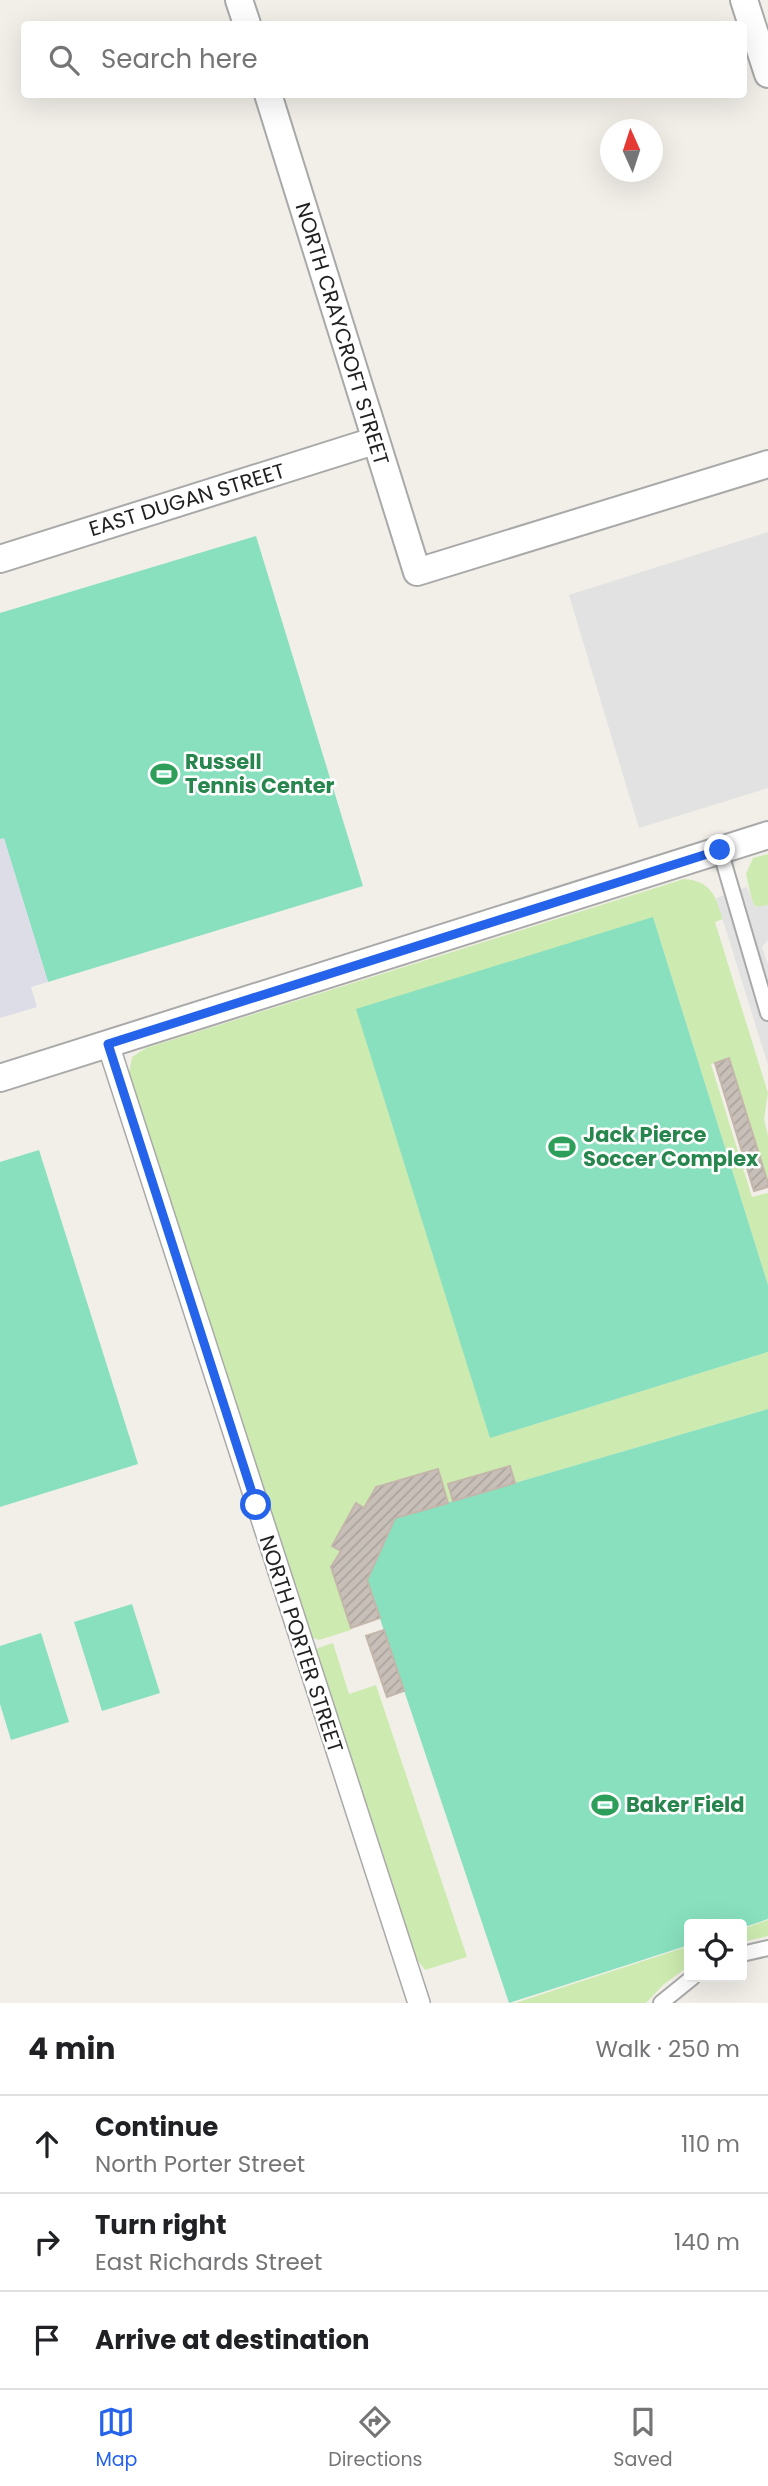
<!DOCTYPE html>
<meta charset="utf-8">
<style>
body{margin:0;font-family:Poppins,sans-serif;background:#f2f2f2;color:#202124}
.controls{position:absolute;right:21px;bottom:21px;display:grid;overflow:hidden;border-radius:7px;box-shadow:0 7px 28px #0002}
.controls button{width:63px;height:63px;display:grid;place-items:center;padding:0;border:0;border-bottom:2px solid #e0e0e0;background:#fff;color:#202124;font:35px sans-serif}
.compass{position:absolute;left:600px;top:119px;width:63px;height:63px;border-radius:50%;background:#fff;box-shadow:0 7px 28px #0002;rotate:357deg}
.stop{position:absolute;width:21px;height:21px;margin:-16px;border:5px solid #2563eb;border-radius:50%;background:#fff}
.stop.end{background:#2563eb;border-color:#fff;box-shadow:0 2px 7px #0008}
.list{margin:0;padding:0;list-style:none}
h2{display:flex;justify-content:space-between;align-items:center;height:91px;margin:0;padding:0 28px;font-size:30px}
h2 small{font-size:23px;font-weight:400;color:#757577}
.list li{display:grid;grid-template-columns:46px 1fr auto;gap:21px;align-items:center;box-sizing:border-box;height:98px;padding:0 28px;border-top:2px solid #e0e0e0}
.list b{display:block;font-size:26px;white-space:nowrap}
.list p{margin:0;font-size:23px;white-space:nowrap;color:#757577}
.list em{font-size:23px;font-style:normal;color:#757577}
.icon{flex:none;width:38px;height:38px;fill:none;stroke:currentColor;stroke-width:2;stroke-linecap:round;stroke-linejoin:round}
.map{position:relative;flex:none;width:768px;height:2003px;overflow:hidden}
.search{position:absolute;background:#fff;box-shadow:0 7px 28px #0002;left:21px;right:21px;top:21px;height:77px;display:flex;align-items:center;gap:18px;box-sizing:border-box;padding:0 24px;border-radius:7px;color:#757577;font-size:26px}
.sheet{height:385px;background:#fff}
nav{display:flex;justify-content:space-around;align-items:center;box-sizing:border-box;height:98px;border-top:2px solid #e0e0e0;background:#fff;font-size:19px;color:#757577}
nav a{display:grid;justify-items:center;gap:4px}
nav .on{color:#2563eb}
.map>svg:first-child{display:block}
.grass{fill:#cdebb0}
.pitch{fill:#88e0be}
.parking{fill:#e2e2e2}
.plaza{fill:#dddde8}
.building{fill:url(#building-hatch);stroke:#c4b6ab;stroke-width:2}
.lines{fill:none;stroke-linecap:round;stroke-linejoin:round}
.service-casing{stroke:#a9a9a9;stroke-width:18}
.pedestrian-casing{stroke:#a9a9a9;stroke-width:24}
.minor-casing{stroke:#a9a9a9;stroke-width:30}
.service{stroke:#fff;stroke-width:14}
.pedestrian{stroke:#fff;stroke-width:21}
.minor{stroke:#fff;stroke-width:26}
.route{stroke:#2563eb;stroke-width:9}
.labels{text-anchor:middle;stroke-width:5;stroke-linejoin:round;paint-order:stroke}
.street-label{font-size:21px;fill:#222;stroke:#fff}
.leisure-label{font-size:21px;font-weight:bold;fill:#27864d;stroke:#fff;text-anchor:start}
</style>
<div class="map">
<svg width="768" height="2003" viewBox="0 0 768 2003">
<defs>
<pattern id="building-hatch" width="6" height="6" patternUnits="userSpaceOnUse" patternTransform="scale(1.75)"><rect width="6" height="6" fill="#c7bfb8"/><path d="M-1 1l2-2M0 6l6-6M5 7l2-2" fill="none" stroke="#aba49e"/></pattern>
</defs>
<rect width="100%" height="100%" fill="#f2efe9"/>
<g class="grass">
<polygon points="768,854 768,905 759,908 753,905 746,874 753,858"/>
<path d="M 684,879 C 711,881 716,896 723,919 L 715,922 L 768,1093 L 764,1119 L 768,1136 L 768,1183 L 729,1059 L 711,1064 L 752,1197 L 768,1193 L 768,1285 L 653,917 L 489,1438 L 768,1352 L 768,1409 L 515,1483 L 510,1466 L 448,1484 L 453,1501 L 448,1503 L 437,1469 L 376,1487 L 364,1508 L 356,1503 L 332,1546 L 341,1551 L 331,1567 L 351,1630 L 319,1640 L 305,1635 L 129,1074 L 132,1057 L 146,1048 Z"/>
<polygon points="333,1643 349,1694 376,1685 467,1957 425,1970 404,1942 312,1657 318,1648"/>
<polygon points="768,1920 768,1936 742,1942 742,1929"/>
<polygon points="689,1946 689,1966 663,1985 646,2003 515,2003"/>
</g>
<g class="pitch">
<polygon points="256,536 363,886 48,982 4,839 0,839 0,613"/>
<polygon points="653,917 768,1285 768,1352 490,1438 356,1009"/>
<polygon points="39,1150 138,1464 0,1507 0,1162"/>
<polygon points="768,1409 768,1919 742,1928 742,1924 689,1924 689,1945 509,2003 367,1580 395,1518"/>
<polygon points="132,1604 160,1693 102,1711 74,1622"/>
<polygon points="41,1633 69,1722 11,1740 0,1704 0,1646"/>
</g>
<g class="parking">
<polygon points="768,532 768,788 639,828 569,595"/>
<polygon points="747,887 755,907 768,905 768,940 762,947 768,965 768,1065 716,898"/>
</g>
<polygon class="plaza" points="4,838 48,982 31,987 37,1007 0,1018 0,839"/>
<g class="building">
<polygon points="729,1058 768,1183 768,1187 754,1191 715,1063"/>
<polygon points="510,1466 515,1483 453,1501 448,1484"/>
<polygon points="438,1469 448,1503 395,1518 367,1580 380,1618 351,1628 331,1567 341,1551 332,1546 356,1503 364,1508 376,1487"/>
<polygon points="384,1630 404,1691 387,1697 366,1636"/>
</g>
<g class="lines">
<defs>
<g id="service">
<polyline points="720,850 768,1013"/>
<polyline points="742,1954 768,1948"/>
<polyline points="661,2003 693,1977"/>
</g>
<polyline id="pedestrian" points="108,1044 419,2003"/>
<g id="minor">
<polyline points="239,0 247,24"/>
<polyline points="744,0 768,74"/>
<polyline points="268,94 417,572 768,464"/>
<polyline points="0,559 374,441"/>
<polyline points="0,1078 768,835"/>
</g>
</defs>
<use href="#service" class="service-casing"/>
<use href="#pedestrian" class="pedestrian-casing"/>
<use href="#minor" class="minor-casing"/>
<use href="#service" class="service"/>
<use href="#pedestrian" class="pedestrian"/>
<use href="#minor" class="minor"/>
</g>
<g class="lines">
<polyline class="route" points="256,1505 108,1044 720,850"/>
</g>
<defs>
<symbol id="stadium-bare" viewBox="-9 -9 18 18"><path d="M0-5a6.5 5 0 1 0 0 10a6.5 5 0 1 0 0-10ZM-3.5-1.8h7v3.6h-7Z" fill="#2e9e5b" stroke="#fff" stroke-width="2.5" paint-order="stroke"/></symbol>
</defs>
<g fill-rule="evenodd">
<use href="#stadium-bare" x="145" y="755" width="38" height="38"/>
<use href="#stadium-bare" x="543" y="1128" width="38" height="38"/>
<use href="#stadium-bare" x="586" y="1786" width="38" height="38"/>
</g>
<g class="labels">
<g class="street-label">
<text transform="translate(342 334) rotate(73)" y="7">NORTH CRAYCROFT STREET</text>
<text transform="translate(187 500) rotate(-17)" y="7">EAST DUGAN STREET</text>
<text transform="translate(301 1644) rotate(72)" y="7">NORTH PORTER STREET</text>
</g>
<g class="leisure-label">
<text x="185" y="769">Russell<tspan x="185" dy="24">Tennis Center</tspan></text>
<text x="583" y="1142">Jack Pierce<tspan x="583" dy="24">Soccer Complex</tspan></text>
<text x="626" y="1812">Baker Field</text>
</g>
</g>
</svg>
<div class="controls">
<button><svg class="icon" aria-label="locate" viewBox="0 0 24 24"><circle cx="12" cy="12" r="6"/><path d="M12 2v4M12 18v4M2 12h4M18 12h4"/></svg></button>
</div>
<svg class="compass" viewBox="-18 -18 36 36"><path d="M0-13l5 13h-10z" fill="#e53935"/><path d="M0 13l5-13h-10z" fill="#757577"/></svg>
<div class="stop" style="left:256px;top:1505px"></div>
<div class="stop end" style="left:720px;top:850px"></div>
<div class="search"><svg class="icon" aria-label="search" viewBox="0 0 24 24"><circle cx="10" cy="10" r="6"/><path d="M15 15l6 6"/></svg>Search here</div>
</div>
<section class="sheet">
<h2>4 min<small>Walk · 250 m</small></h2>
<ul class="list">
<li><svg class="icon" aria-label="ahead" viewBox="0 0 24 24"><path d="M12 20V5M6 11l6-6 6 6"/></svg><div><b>Continue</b><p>North Porter Street</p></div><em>110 m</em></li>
<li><svg class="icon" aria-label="right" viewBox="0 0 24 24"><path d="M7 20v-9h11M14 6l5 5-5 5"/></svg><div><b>Turn right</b><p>East Richards Street</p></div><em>140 m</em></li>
<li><svg class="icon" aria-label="arrive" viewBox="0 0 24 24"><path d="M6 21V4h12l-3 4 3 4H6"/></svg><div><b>Arrive at destination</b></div></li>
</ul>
</section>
<nav>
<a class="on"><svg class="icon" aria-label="map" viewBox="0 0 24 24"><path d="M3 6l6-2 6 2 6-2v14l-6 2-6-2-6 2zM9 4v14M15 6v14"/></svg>Map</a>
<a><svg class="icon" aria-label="directions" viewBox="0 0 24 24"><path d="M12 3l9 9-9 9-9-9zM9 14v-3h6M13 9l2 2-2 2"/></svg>Directions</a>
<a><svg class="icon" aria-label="saved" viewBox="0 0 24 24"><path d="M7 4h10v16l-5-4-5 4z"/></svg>Saved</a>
</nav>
